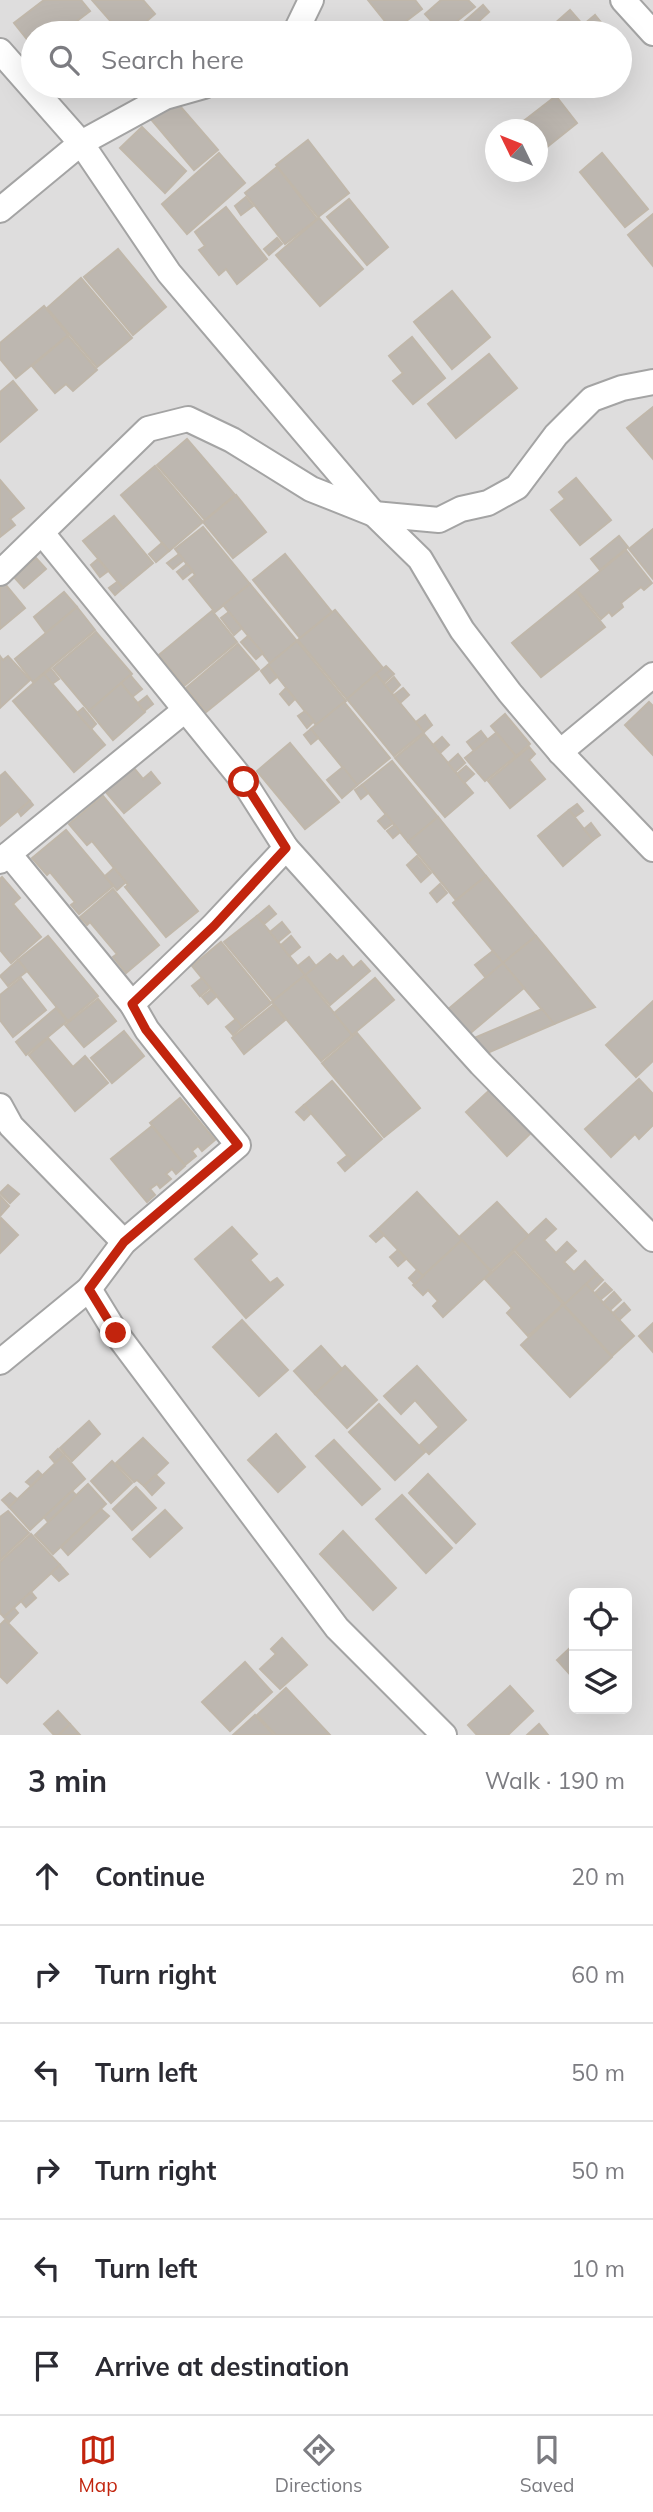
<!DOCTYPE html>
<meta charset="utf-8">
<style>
body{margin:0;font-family:Mulish,sans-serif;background:#f2f2f3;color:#2b2b33}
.controls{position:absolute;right:21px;bottom:21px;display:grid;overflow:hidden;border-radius:10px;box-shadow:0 7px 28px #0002}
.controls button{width:63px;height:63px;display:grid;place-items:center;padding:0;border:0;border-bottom:2px solid #e1e1e2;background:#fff;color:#2b2b33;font:35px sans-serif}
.compass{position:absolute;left:485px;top:119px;width:63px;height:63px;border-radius:50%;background:#fff;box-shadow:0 7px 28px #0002;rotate:313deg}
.stop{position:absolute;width:21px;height:21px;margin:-16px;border:5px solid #c2240d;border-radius:50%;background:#fff}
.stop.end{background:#c2240d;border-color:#fff;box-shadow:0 2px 7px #0008}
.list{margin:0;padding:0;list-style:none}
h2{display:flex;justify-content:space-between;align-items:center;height:91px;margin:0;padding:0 28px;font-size:30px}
h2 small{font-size:23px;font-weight:400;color:#7c7c81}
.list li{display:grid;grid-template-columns:46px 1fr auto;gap:21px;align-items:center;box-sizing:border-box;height:98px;padding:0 28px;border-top:2px solid #e1e1e2}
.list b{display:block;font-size:26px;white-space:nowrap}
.list em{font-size:23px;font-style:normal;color:#7c7c81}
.icon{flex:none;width:38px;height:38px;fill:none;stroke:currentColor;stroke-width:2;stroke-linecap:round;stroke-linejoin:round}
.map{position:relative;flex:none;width:653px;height:1735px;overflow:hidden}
.search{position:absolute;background:#fff;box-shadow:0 7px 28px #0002;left:21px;right:21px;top:21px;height:77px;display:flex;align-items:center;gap:18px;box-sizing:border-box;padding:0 24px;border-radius:38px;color:#7c7c81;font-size:26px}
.sheet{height:679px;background:#fff}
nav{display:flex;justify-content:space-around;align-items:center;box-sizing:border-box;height:98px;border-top:2px solid #e1e1e2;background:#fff;font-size:19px;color:#7c7c81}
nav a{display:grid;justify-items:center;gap:4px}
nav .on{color:#c2240d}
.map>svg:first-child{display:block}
.residential{fill:#dedddd;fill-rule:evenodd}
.building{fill:#bdb7b0;stroke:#c0b7aa;stroke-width:2}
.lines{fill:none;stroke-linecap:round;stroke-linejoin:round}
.minor-casing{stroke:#a4a4a4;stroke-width:28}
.minor{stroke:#fff;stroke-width:24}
.route{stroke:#c2240d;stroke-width:9}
</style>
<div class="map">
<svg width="653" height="1735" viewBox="0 0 653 1735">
<rect width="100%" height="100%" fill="#f0eee7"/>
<path class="residential" d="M 0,0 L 653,0 L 653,1735 L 0,1735 ZM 33,33 L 620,33 L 620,86 L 33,86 ZM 496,130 L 538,130 L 538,172 L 496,172 ZM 574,1593 L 627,1593 L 627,1709 L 574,1709 Z"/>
<g class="building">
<polygon points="44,0 81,0 90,11 61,33 33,33 33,47 14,23"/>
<polygon points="92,0 143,0 155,14 133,33 121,33"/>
<polygon points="368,0 415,0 422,9 393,31"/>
<polygon points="441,0 468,0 475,7 442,33 425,14"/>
<polygon points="483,5 489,12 466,33 462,33 457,28"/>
<polygon points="570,10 583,25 595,15 604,26 595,33 544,33"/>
<polygon points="556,96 577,123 547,147 538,135 538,130 533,130 525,120"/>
<polygon points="173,98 218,150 194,170 150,118"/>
<polygon points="142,127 186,171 165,193 120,148"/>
<polygon points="308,140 349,193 318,217 276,165"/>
<polygon points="219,153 245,183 187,234 162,204"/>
<polygon points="602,153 648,209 625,227 580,172"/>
<polygon points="277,167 317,219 285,244 245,193"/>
<polygon points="246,197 253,206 241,215 235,206"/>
<polygon points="349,199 388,247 367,265 327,217"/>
<polygon points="226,207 267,259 237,284 226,269 219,275 199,250 205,246 195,232"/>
<polygon points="653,214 653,266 628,235"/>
<polygon points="319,218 363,269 320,306 276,255"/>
<polygon points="277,238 282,244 269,255 264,249"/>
<polygon points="118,249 166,307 133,335 84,277"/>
<polygon points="81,278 132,338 97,367 47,308"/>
<polygon points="452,291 490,337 452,369 414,322"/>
<polygon points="44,306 68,335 16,378 0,359 0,343"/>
<polygon points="68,336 97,370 73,391 66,384 55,393 32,366"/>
<polygon points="412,337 445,378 413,404 393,381 403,373 389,356"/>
<polygon points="489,354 517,388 456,438 428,404"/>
<polygon points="13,381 37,410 0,442 0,392"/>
<polygon points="653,407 653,459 627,428"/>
<polygon points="187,439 235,495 205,520 157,465"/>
<polygon points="155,466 203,522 169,551 121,495"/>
<polygon points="576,478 611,520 580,545 551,510 565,499 559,492"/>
<polygon points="0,480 24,508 10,519 15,525 0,537"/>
<polygon points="236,495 266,532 233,558 203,522"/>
<polygon points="114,516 153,563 123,588 83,541"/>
<polygon points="203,527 250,584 215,612 189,580 195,575 175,549"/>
<polygon points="653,529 653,579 629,549"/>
<polygon points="619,536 628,547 600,570 591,559"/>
<polygon points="162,543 169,551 156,562 149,554"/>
<polygon points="626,550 652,583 644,590 641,587 621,603 623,607 612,616 609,612 601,619 577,590"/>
<polygon points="179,554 184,560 173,569 167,563"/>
<polygon points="285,554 332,612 300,638 253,580"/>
<polygon points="36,558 46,569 24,588 14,577"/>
<polygon points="98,559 108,571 100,577 91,565"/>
<polygon points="187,564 193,571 183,579 177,572"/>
<polygon points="117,582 123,588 115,595 109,588"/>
<polygon points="5,584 25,608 0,629 0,588"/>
<polygon points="250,584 297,641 270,663 223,605"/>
<polygon points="576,591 605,627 541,677 512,643"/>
<polygon points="64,592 77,607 46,633 34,617"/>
<polygon points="77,607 95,630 33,682 15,659"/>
<polygon points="335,610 383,668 347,699 298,640"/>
<polygon points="212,611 237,642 184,686 159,655"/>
<polygon points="229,612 242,628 234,635 221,618"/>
<polygon points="96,632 132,674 89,711 53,668"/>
<polygon points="248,636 263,653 256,659 241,642"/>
<polygon points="297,641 346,701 316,725 268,665"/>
<polygon points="238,644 259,669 206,712 186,688"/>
<polygon points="0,656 3,660 8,656 30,680 0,708"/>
<polygon points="268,665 277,677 270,683 261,671"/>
<polygon points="386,666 394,674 384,683 376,674"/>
<polygon points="51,669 59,679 52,684 44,674"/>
<polygon points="44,674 105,745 74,772 13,701"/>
<polygon points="376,674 424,732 394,756 347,699"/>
<polygon points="130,675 142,689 132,697 121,683"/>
<polygon points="394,677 400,685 392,693 385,685"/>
<polygon points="121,683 145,712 113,740 89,711"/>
<polygon points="286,688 295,699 289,705 280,694"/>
<polygon points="403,688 409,695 400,703 394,695"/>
<polygon points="147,696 153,704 144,711 138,703"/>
<polygon points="344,702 390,758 357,785 311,729"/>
<polygon points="649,702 653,706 653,755 625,725"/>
<polygon points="83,708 96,724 91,729 77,713"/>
<polygon points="305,711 314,721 307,728 298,716"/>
<polygon points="505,714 530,744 516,756 491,726"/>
<polygon points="425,715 432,725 424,732 416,722"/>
<polygon points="311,729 318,738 311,744 304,735"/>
<polygon points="481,731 488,740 474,751 467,742"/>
<polygon points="496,733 516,756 485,781 465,758"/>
<polygon points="424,734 473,793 445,817 395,758"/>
<polygon points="442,737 449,745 440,753 433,745"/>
<polygon points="290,743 339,802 305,829 257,771"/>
<polygon points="529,747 535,754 529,760 545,779 510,808 488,781"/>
<polygon points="458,754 465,763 455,772 448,763"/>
<polygon points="392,761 438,817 408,842 362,785"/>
<polygon points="466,766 474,774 464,783 457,774"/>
<polygon points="133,767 143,779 151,772 160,783 124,813 105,791"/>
<polygon points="343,767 357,785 342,798 327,780"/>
<polygon points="5,772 30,801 0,826 0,776"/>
<polygon points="362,785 368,793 361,799 355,790"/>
<polygon points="103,796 198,911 166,937 125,887 128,885 92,841 87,845 69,824"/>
<polygon points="30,801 33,805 21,816 18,811"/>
<polygon points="577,804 583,811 575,817 569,810"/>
<polygon points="569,810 593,840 563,866 538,836"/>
<polygon points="386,814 393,823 385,829 378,821"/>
<polygon points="438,817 486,876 456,900 408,842"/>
<polygon points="591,823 600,835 593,840 584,829"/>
<polygon points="395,825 400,832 393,838 387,831"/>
<polygon points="66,830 113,886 79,914 71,905 75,902 50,872 47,875 32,858"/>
<polygon points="417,856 431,873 421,882 407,865"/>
<polygon points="114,868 126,882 117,890 105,876"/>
<polygon points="486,876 536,936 503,963 453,903"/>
<polygon points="2,877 20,898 13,904 41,937 11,963 0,950 0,879"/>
<polygon points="440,884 447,893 437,902 430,893"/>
<polygon points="113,889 159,945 126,973 113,957 117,954 90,922 87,925 80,917"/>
<polygon points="269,906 276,914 264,924 257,916"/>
<polygon points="257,916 305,975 273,1001 224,942"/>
<polygon points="282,922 290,932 278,942 270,932"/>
<polygon points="48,936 98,996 68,1021 18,960"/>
<polygon points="291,936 300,947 289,956 281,945"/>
<polygon points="536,936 595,1007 554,1024 503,963"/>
<polygon points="221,942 271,1003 242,1027 192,966"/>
<polygon points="493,951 503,963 486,978 475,965"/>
<polygon points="330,954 337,961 343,956 353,968 361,961 370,971 330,1005 305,975"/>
<polygon points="309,957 316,966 305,975 298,966"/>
<polygon points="18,960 27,971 8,986 0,976"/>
<polygon points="503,963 524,988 468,1035 447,1010"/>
<polygon points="304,976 352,1035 321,1061 272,1002"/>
<polygon points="21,978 46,1010 13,1037 0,1020 0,995"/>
<polygon points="202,978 210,988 200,996 192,986"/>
<polygon points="375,978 394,1000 352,1035 334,1013"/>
<polygon points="211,990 217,996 208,1004 202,997"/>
<polygon points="98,999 116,1021 84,1047 65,1025"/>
<polygon points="653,1001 653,1061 636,1077 606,1045"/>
<polygon points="273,1005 285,1020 244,1054 232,1038"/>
<polygon points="56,1008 67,1021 26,1055 16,1042"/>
<polygon points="542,1009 554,1024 485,1054 472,1039"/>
<polygon points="236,1019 242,1027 233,1035 226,1027"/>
<polygon points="124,1031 144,1056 112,1083 91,1058"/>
<polygon points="357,1033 420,1108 384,1137 322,1063"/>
<polygon points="48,1038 73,1067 85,1056 108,1083 75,1111 29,1055"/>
<polygon points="639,1079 653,1094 653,1125 639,1139 635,1134 611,1157 585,1129"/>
<polygon points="332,1081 382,1139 354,1163 304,1105"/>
<polygon points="494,1086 535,1129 507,1156 466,1112"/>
<polygon points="180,1098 215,1140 202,1151 198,1146 192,1151 196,1156 185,1165 150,1123"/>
<polygon points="304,1105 311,1113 304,1120 296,1112"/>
<polygon points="152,1126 185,1166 176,1174 172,1169 166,1174 171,1179 160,1188 157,1184 150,1189 155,1195 147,1202 111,1159"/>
<polygon points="348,1155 354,1163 345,1171 338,1163"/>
<polygon points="8,1185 19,1194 10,1203 0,1193"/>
<polygon points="417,1192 462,1240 423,1276 378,1229"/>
<polygon points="0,1196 9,1206 0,1216"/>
<polygon points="497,1202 529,1236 491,1271 459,1237"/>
<polygon points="1,1218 18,1235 0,1253 0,1219"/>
<polygon points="546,1219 556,1229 544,1240 556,1253 567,1242 576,1251 564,1262 574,1272 585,1261 597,1274 565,1304 514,1249"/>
<polygon points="232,1227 257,1254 250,1260 270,1283 277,1278 283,1285 246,1318 195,1259"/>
<polygon points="378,1229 384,1235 376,1242 370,1236"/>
<polygon points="462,1240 491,1272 443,1317 433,1306 438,1301 428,1290 423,1295 413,1285"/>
<polygon points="398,1250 406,1259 398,1266 390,1257"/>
<polygon points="514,1252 563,1304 528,1336 507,1313 512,1308 485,1279"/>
<polygon points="417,1270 423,1276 415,1284 409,1278"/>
<polygon points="597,1274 603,1280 592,1291 586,1284"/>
<polygon points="605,1283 612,1290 600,1300 594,1294"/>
<polygon points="586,1284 634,1336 612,1356 564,1305"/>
<polygon points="614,1292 621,1300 610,1310 603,1303"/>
<polygon points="624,1303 630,1310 619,1320 613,1313"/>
<polygon points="563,1305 612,1357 570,1397 521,1345"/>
<polygon points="242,1320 288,1370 259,1396 213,1347"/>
<polygon points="653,1323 653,1352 639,1336"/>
<polygon points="321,1346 342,1369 315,1394 294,1371"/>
<polygon points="345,1366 377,1400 347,1428 315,1394"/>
<polygon points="417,1366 466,1420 429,1454 420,1445 439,1427 415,1400 401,1414 384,1396"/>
<polygon points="379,1404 425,1452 395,1480 349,1432"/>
<polygon points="89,1421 100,1434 72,1461 60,1448"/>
<polygon points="276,1434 305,1467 278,1492 248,1460"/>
<polygon points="143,1438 168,1463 144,1486 137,1480 134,1482 116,1463"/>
<polygon points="334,1440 380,1489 362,1505 316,1456"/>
<polygon points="58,1449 64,1455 55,1463 50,1457"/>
<polygon points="64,1455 85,1479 30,1530 9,1507"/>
<polygon points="112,1461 132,1483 111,1503 91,1481"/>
<polygon points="38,1471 42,1475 31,1486 26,1482"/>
<polygon points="428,1474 475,1524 456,1543 409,1493"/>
<polygon points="156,1475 164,1483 152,1495 144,1486"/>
<polygon points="88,1484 106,1504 53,1554 35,1535"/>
<polygon points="136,1487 156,1508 132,1530 113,1509"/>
<polygon points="72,1491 76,1495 48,1522 44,1517"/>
<polygon points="10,1493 17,1499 9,1507 2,1500"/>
<polygon points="402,1495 452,1548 426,1573 376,1519"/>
<polygon points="101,1509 109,1516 68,1555 61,1547"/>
<polygon points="165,1510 182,1528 150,1557 133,1539"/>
<polygon points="8,1511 29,1533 0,1560 0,1517"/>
<polygon points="343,1531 396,1588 373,1610 320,1554"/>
<polygon points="31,1534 60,1565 4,1617 0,1613 0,1562"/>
<polygon points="60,1565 68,1574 59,1581 51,1573"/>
<polygon points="31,1592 36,1598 26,1607 21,1601"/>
<polygon points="14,1608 18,1613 9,1622 4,1617"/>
<polygon points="5,1620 37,1653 7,1683 0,1676 0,1625"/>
<polygon points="282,1638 307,1665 280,1689 260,1669 276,1654 271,1649"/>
<polygon points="574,1644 574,1679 557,1660"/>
<polygon points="245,1662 272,1692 230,1731 202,1702"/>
<polygon points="510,1686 533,1711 508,1735 477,1735 468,1725"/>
<polygon points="286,1688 330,1735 276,1735 257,1715"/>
<polygon points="58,1711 70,1724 59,1735 54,1735 44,1724"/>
<polygon points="255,1715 274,1735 233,1735"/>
<polygon points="70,1724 80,1735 59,1735"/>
<polygon points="539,1724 548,1735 527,1735"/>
</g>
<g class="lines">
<defs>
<g id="minor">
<polyline points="623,0 653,33"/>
<polyline points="295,33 311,0"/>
<polyline points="0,51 81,143 169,273 374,514 420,559 462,630 510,693 560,752 653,849"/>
<polyline points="0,210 81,143 165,97 204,86"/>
<polyline points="42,533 244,782 286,848 481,1064 653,1239"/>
<polyline points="0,573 148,429 188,419 232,440 311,489 374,514 439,520 461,509 488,503 517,487 556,435 592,399 622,388 653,382"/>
<polyline points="560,752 653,675"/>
<polyline points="0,861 185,710"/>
<polyline points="132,1004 213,926 286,848"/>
<polyline points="0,1106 11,1126 124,1242"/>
<polyline points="89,1289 116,1333 337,1628 444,1735"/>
<polyline points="0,1362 89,1289 124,1242 238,1145 147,1030 132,1004 9,854"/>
</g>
</defs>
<use href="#minor" class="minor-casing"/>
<use href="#minor" class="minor"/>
</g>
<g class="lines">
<polyline class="route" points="116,1333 89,1289 124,1242 238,1145 146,1030 132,1004 214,926 286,848 244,782"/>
</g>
</svg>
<div class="controls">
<button><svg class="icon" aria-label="locate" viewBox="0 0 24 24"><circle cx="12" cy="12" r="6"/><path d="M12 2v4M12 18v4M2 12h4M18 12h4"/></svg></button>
<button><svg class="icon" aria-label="layers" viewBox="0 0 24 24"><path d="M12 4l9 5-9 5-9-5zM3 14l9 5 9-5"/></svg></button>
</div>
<svg class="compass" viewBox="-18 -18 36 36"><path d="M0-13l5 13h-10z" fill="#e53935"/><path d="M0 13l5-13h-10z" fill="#7c7c81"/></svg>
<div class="stop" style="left:244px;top:782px"></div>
<div class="stop end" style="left:116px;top:1333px"></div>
<div class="search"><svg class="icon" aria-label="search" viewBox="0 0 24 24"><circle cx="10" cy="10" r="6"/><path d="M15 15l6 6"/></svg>Search here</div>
</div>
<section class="sheet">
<h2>3 min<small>Walk · 190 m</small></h2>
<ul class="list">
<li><svg class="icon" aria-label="ahead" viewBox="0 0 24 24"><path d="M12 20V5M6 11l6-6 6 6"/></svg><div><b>Continue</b></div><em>20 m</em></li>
<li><svg class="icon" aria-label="right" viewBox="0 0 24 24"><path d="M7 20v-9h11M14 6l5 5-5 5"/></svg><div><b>Turn right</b></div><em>60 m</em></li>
<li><svg class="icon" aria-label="left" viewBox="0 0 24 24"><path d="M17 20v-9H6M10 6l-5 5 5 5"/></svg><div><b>Turn left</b></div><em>50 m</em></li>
<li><svg class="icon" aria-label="right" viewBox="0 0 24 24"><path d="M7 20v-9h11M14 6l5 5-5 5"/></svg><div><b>Turn right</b></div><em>50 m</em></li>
<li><svg class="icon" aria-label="left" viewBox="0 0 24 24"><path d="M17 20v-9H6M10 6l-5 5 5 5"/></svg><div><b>Turn left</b></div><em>10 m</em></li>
<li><svg class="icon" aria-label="arrive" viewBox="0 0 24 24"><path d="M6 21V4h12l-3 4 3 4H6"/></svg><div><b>Arrive at destination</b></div></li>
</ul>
</section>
<nav>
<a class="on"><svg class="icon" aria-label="map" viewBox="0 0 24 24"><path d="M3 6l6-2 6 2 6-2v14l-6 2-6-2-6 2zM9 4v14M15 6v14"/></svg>Map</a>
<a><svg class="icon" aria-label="directions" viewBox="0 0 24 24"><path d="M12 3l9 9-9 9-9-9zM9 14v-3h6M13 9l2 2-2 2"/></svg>Directions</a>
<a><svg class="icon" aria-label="saved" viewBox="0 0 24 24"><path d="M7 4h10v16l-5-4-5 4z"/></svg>Saved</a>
</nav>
